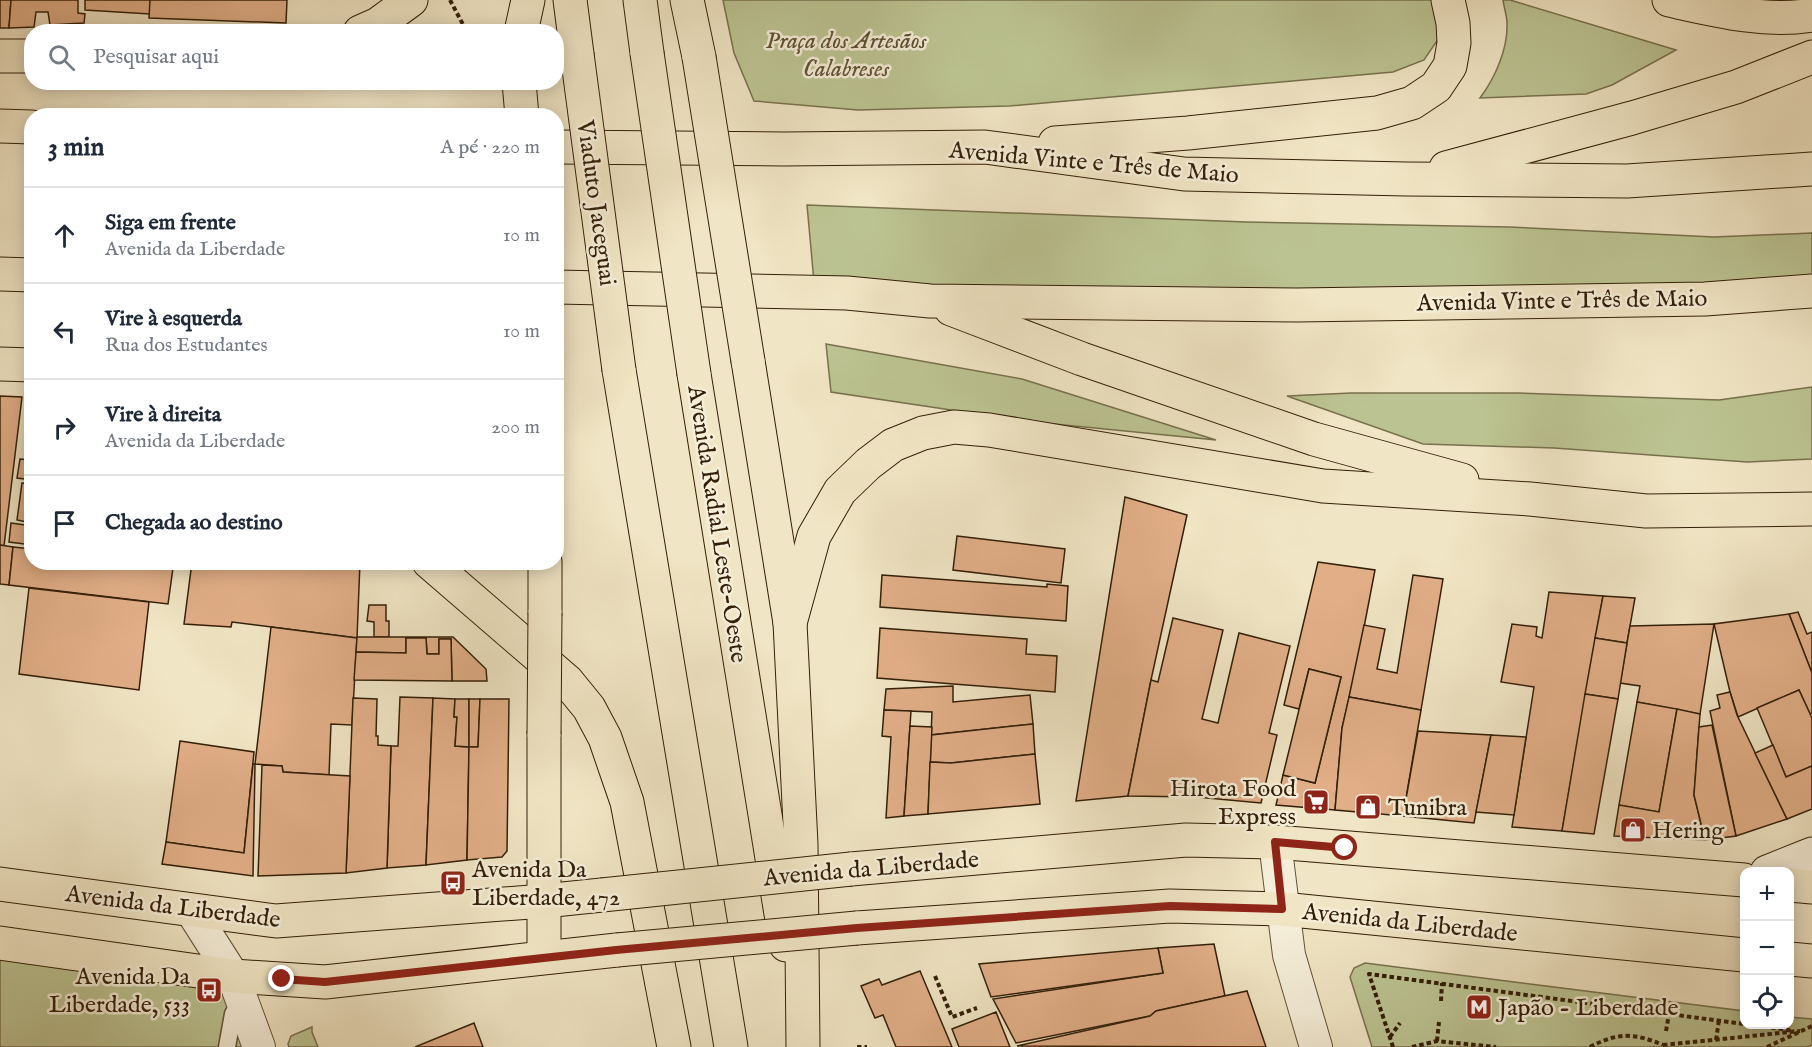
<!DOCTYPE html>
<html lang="pt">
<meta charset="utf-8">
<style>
body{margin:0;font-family:"IM FELL English",serif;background:#f2f2f3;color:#1f2937}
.controls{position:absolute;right:18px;bottom:18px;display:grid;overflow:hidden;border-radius:12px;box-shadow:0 3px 15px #0003}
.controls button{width:54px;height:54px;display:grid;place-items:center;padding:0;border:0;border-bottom:2px solid #e0e1e3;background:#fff;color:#1f2937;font:30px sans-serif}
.stop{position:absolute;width:18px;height:18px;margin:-14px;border:4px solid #8f2418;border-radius:50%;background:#fff}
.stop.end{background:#8f2418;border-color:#fff;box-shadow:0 2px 6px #0008}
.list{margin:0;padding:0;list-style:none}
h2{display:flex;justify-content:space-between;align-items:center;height:78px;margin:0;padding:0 24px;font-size:26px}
h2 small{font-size:20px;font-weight:400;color:#747a83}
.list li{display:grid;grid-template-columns:39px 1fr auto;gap:18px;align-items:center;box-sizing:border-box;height:96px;padding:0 24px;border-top:2px solid #e0e1e3}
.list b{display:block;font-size:22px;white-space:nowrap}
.list p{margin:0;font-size:20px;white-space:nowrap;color:#747a83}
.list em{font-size:20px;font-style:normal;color:#747a83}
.icon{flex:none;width:33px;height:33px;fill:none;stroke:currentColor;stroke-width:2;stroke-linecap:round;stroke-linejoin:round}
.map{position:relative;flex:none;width:1812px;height:1047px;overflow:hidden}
.search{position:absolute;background:#fff;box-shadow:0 3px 15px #0003;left:24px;top:24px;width:540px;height:66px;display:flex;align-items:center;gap:15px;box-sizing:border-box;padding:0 21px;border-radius:24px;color:#747a83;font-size:22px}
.panel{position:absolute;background:#fff;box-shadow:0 3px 15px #0003;left:24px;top:108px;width:540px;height:462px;border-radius:24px}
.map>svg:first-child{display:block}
.green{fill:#bcc392;stroke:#78714d;stroke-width:1.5}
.building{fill:#e1ae87;stroke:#331f08;stroke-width:1.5}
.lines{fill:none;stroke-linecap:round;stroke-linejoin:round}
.lane-casing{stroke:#625037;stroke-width:19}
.street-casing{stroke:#625037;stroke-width:34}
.secondary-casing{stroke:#331f08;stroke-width:35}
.primary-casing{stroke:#331f08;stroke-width:35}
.highway-casing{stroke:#331f08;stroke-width:35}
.path{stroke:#331f08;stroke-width:4;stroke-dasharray:4.5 3;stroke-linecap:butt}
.lane{stroke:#f5eed9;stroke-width:16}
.street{stroke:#f5eed9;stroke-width:32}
.secondary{stroke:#f5eed9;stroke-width:33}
.primary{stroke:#f0e5c4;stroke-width:33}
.highway{stroke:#f0e5c4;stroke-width:33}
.primary-bridge-casing{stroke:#331f08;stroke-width:35;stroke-linecap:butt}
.highway-bridge-casing{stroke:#331f08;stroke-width:35;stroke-linecap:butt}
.primary-bridge{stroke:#f0e5c4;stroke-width:33}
.highway-bridge{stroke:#f0e5c4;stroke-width:33}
.route{stroke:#8f2418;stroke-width:8}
.labels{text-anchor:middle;stroke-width:5;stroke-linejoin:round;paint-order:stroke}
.park-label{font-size:24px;font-style:italic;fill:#5c5031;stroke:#f5eed9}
.street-label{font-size:24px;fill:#331f08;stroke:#f5eed9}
.poi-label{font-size:24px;fill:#331f08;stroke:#f5eed9;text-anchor:start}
</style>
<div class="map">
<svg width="1812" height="1047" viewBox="0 0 1812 1047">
<rect width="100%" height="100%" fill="#f0e5c4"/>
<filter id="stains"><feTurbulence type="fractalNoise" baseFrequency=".00333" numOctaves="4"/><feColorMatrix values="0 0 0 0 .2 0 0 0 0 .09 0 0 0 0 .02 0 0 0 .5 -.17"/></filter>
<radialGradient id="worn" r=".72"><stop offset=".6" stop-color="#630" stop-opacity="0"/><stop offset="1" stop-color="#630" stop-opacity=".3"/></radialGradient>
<g class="green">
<polygon points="723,0 1438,0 1443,32 1424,60 1393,72 1009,106 858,110 754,101 734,53"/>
<path d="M 1503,0 L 1510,0 L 1676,50 L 1612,85 L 1586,94 L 1480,98 C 1495,78 1508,49 1507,23 C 1507,16 1504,8 1503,0 Z"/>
<polygon points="807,205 1246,222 1509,227 1714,237 1812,233 1812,286 1074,291 814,282"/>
<polygon points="826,344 1022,379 1216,440 1024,421 831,392"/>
<polygon points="1812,387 1812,459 1747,462 1554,448 1423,444 1287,396 1351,393 1519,393 1719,400"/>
<polygon points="0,959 224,987 252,1047 0,1047"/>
<polygon points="1365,963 1744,1011 1744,1024 1790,1024 1790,1017 1812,1019 1812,1045 1807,1047 1372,1047 1350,977 1354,968"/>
<polygon points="312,1027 312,1032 318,1047 289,1047 288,1044 291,1036"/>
</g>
<g class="building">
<polygon points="0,0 11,0 9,28 0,28"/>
<polygon points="11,0 78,0 78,13 85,14 84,23 50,25 48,12 36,12 34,27 9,28"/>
<polygon points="85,0 150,0 150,14 85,10"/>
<polygon points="150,0 287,0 286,23 149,18"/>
<polygon points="0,396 22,397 4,546 0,545"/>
<polygon points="31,417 32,417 32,457 25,456"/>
<polygon points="20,459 32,460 32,480 17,478"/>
<polygon points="22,483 32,484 32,523 17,520"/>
<polygon points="1125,497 1187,515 1151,680 1128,796 1076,801"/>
<polygon points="11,523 32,526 32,545 9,542"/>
<polygon points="957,536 1065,549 1061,583 953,570"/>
<polygon points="0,545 13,547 9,585 0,584"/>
<polygon points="13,547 32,549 32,562 156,562 156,565 173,568 168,604 9,585"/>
<polygon points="192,562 360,562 357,638 232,622 231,627 184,624"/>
<polygon points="1318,562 1375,570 1357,664 1342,728 1335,810 1276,805 1283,775 1315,783 1341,677 1309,669 1299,709 1284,705"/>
<polygon points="882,575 1047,587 1047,584 1068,586 1066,621 880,607"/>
<polygon points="1413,575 1443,579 1421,710 1349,697 1364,625 1385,629 1377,669 1397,673"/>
<polygon points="29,588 149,602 139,690 19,674"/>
<polygon points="1549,592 1603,596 1562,831 1512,827 1534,687 1501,682 1512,624 1537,627 1536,636 1542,638"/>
<polygon points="1603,596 1635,598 1627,643 1595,638"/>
<polygon points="369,605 386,605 386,621 389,621 389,637 374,637 374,622 367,621"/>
<polygon points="1798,612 1807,634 1812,632 1812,673 1789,614"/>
<polygon points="1789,614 1812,673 1812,713 1810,714 1799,690 1738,717 1730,692 1714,624"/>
<polygon points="1173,618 1223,630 1202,719 1218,723 1239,633 1290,646 1269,733 1277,735 1261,803 1196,797 1128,796 1151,680 1158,682"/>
<polygon points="1714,624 1700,714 1637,702 1640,686 1620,683 1630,626"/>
<polygon points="271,627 357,638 352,725 331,724 329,775 283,772 282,766 255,764"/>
<polygon points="880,628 1027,639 1026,654 1057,656 1055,692 877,678"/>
<polygon points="357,637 453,637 486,669 487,681 452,681 451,639 439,639 439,654 427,654 426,638 406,638 406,653 356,652"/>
<polygon points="406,638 426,638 427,654 439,654 439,639 451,639 452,681 354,680 356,652 406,653"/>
<polygon points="1595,638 1627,643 1618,699 1585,694"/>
<polygon points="1309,669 1341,677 1315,783 1283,775"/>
<polygon points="953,686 953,702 1030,695 1033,724 931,735 932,712 884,710 886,689"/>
<polygon points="1799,690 1812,718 1812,766 1786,777 1757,708"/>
<polygon points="1730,692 1737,715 1787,819 1736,836 1710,711 1720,708 1717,695"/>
<polygon points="1585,694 1618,699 1594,834 1562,831"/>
<polygon points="400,697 433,698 426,865 387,868 391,746 398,746"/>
<polygon points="1349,697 1421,710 1403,816 1335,810 1342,728"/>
<polygon points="353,698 377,699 376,736 378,736 378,745 391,746 387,868 346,873"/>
<polygon points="433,698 455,699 454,717 457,717 455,746 469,747 467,860 426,865"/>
<polygon points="455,699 469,699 469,747 455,746 457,717 454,717"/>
<polygon points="469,699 480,699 478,747 469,747"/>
<polygon points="480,699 509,699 507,851 502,857 467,860 469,747 478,747"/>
<polygon points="1637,702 1677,709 1659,812 1619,805"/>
<polygon points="1677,709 1700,714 1694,795 1705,840 1614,836 1619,805 1659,812"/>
<polygon points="884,710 911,711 904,816 886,818 891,737 882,736"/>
<polygon points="1033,724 1035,754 951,763 930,762 931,735"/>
<polygon points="1712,725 1736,836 1705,840 1694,795 1699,727"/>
<polygon points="910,726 932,727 928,814 904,816"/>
<polygon points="1418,731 1491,735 1474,823 1403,816"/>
<polygon points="1491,735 1526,737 1514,815 1476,812"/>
<polygon points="180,741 254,752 244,853 166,842"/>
<polygon points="1773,745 1786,777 1812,766 1812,809 1787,819 1755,753"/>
<polygon points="1035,754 1040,804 928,814 930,762 951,763"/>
<polygon points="253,764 255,764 253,876 162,864 166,842 244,853"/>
<polygon points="262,765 282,766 283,772 350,776 346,873 258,876"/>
<polygon points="1214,944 1225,996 1156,1011 1150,1016 1016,1043 993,999 1163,973 1158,948"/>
<polygon points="1158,948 1163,973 991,997 979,964"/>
<polygon points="920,971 952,1047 896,1047 883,1015 875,1018 861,986 879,979 882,985"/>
<polygon points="1247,991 1266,1047 1017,1046 1150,1016 1156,1011"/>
<polygon points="996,1012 1010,1047 959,1047 952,1029"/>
<polygon points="474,1023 483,1047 415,1047"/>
</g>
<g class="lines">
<defs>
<polyline id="lane" points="227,1047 233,1014 241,1000"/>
<g id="street">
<polyline points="1275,842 1289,955 1316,1047"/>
<polyline points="191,910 233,976 259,1047"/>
</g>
<polyline id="secondary" points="1767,872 1812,854"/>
<g id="primary">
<polyline points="851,869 1186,840 1275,842 1744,880"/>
<polyline points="0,884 276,921 544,901 602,895"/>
<polyline points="1790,885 1812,887"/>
<polyline points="857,928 1170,906 1282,909 1744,955"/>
<polyline points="0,943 233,976 325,982 617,950"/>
<polyline points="1790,959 1812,961"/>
</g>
<g id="highway">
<polyline points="570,0 577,54"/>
<polyline points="640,0 647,53"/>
<polyline points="687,0 699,57"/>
<path d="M 1669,0 C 1714,10 1766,23 1812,15"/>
<polyline points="360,32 378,24 411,0"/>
<polyline points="521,32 528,0"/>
<polyline points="0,56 32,56"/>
<polyline points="519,82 522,116"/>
<polyline points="0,126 32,127"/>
<polyline points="1055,143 1188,133 1377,113 1412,103 1436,87 1450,66 1454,43 1453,23 1448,0"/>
<polyline points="556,147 784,149 985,147 1184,174 1406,179 1627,181 1812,169"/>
<polyline points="1446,168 1632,118 1736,87 1812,57"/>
<polyline points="0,274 32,275"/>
<polyline points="556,287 847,293 930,301 1297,305 1705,299 1812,291"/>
<polyline points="951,309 1082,359 1314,439 1462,480"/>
<polyline points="748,361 790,623 801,844 803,1047"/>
<polyline points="0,364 32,365"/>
<polyline points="619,370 731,1047"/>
<polyline points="694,374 786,945"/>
<polyline points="429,562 567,681 589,708 605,738 627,802 674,1047"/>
<polyline points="545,613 545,562"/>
<polyline points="790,623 814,536 840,491 868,464 893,445 923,433 954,427 989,430 1323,486 1530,499 1646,511 1812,509"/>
<polyline points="544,734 544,957"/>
</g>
</defs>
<use href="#lane" class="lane-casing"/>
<use href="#street" class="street-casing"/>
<use href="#secondary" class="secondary-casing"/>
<use href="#primary" class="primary-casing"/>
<use href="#highway" class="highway-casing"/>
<g class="path">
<polyline points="450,0 467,32"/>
<polyline points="449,32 456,27 458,32"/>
<polyline points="935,976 952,1017 977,1008"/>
<polyline points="1441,1001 1442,983"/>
<polyline points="1749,1024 1794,1031"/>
<polyline points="1666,1031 1669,1014"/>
<polyline points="1390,1037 1400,1023"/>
<polyline points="1716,1040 1719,1020"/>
<polyline points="1437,1041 1439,1022"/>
<polyline points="1663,1045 1800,1031"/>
<polyline points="857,1047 867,1047"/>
<polyline points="1393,1047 1369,974 1744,1024"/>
<polyline points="1412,1047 1437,1041 1496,1047"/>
<path d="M 1590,1047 C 1618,1032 1635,1033 1663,1045"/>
<polyline points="1767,1047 1812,1026"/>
</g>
<use href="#lane" class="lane"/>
<use href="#street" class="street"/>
<use href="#secondary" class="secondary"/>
<use href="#primary" class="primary"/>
<use href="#highway" class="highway"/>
<defs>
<g id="primary-bridge">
<polyline points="602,895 851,869"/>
<polyline points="617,950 857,928"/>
</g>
<g id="highway-bridge">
<polyline points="647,53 694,374"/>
<polyline points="577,54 619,370"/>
<polyline points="699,57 748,361"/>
<polyline points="544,734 545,613"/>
</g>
</defs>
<use href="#primary-bridge" class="primary-bridge-casing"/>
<use href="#highway-bridge" class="highway-bridge-casing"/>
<use href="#primary-bridge" class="primary-bridge"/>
<use href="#highway-bridge" class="highway-bridge"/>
</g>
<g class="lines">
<polyline class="route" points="282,979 325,982 616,950 857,928 1170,906 1282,909 1275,842 1345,848"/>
</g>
<defs>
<symbol id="supermarket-square" viewBox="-11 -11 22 22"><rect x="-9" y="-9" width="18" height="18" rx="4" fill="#8f2418" stroke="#f5eed9"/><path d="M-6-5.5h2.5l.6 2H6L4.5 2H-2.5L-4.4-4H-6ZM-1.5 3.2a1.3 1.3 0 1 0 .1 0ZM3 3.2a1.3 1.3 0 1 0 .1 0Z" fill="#fff"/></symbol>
<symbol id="shop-square" viewBox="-11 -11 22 22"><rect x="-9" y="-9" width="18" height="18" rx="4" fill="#8f2418" stroke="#f5eed9"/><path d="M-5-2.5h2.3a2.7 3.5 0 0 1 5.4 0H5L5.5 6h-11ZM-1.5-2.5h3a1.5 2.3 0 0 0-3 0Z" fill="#fff"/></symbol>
<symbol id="bus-square" viewBox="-11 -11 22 22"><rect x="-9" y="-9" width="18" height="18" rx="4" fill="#8f2418" stroke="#f5eed9"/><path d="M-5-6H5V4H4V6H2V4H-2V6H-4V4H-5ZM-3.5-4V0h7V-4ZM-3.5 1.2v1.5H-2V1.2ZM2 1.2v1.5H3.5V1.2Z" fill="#fff"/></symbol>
<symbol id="metro-square" viewBox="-11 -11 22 22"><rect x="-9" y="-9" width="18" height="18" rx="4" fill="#8f2418" stroke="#f5eed9"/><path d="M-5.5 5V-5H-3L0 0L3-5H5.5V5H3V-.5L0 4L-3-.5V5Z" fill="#fff"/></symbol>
</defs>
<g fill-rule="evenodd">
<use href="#supermarket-square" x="1301" y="787" width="30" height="30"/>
<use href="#shop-square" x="1353" y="792" width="30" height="30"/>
<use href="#shop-square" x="1618" y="815" width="30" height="30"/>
<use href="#bus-square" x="438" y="868" width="30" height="30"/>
<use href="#bus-square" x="194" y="975" width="30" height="30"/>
<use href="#metro-square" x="1464" y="992" width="30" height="30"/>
</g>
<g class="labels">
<g class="park-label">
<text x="846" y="48">Praça dos Artesãos<tspan x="846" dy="28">Calabreses</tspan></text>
</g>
<g class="street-label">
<text transform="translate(1094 162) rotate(5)" y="8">Avenida Vinte e Três de Maio</text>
<text transform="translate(597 203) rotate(82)" y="8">Viaduto Jaceguai</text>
<text transform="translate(1562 300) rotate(-1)" y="8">Avenida Vinte e Três de Maio</text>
<text transform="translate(718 524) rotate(81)" y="8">Avenida Radial Leste-Oeste</text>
<text transform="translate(871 868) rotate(-5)" y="8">Avenida da Liberdade</text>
<text transform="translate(173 906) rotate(7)" y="8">Avenida da Liberdade</text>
<text transform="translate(1410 922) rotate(6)" y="8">Avenida da Liberdade</text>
</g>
<g class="poi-label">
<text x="1296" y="796" text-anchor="end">Hirota Food<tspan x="1296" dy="28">Express</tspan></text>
<text x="1388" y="815">Tunibra</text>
<text x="1652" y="838">Hering</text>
<text x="472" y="877">Avenida Da<tspan x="472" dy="28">Liberdade, 472</tspan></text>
<text x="190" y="984" text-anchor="end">Avenida Da<tspan x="190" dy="28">Liberdade, 533</tspan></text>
<text x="1498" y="1015">Japão - Liberdade</text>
</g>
</g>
<rect width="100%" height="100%" filter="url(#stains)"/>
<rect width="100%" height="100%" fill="url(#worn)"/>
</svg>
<div class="controls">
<button>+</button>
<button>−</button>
<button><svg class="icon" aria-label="locate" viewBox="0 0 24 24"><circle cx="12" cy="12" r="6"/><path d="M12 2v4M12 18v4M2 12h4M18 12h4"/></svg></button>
</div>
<div class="stop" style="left:1345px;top:848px"></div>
<div class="stop end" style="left:282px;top:979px"></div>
<div class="search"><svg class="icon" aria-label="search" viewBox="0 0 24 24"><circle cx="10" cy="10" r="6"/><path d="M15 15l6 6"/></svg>Pesquisar aqui</div>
<section class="panel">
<h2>3 min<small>A pé · 220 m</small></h2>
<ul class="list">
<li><svg class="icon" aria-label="ahead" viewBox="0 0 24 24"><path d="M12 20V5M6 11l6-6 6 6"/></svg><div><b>Siga em frente</b><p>Avenida da Liberdade</p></div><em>10 m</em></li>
<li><svg class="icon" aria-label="left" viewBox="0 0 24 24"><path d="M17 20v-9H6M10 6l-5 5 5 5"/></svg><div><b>Vire à esquerda</b><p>Rua dos Estudantes</p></div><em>10 m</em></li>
<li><svg class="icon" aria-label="right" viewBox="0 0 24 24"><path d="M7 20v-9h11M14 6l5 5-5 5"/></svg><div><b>Vire à direita</b><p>Avenida da Liberdade</p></div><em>200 m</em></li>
<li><svg class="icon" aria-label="arrive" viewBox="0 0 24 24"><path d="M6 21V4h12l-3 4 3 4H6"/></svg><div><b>Chegada ao destino</b></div></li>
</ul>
</section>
</div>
